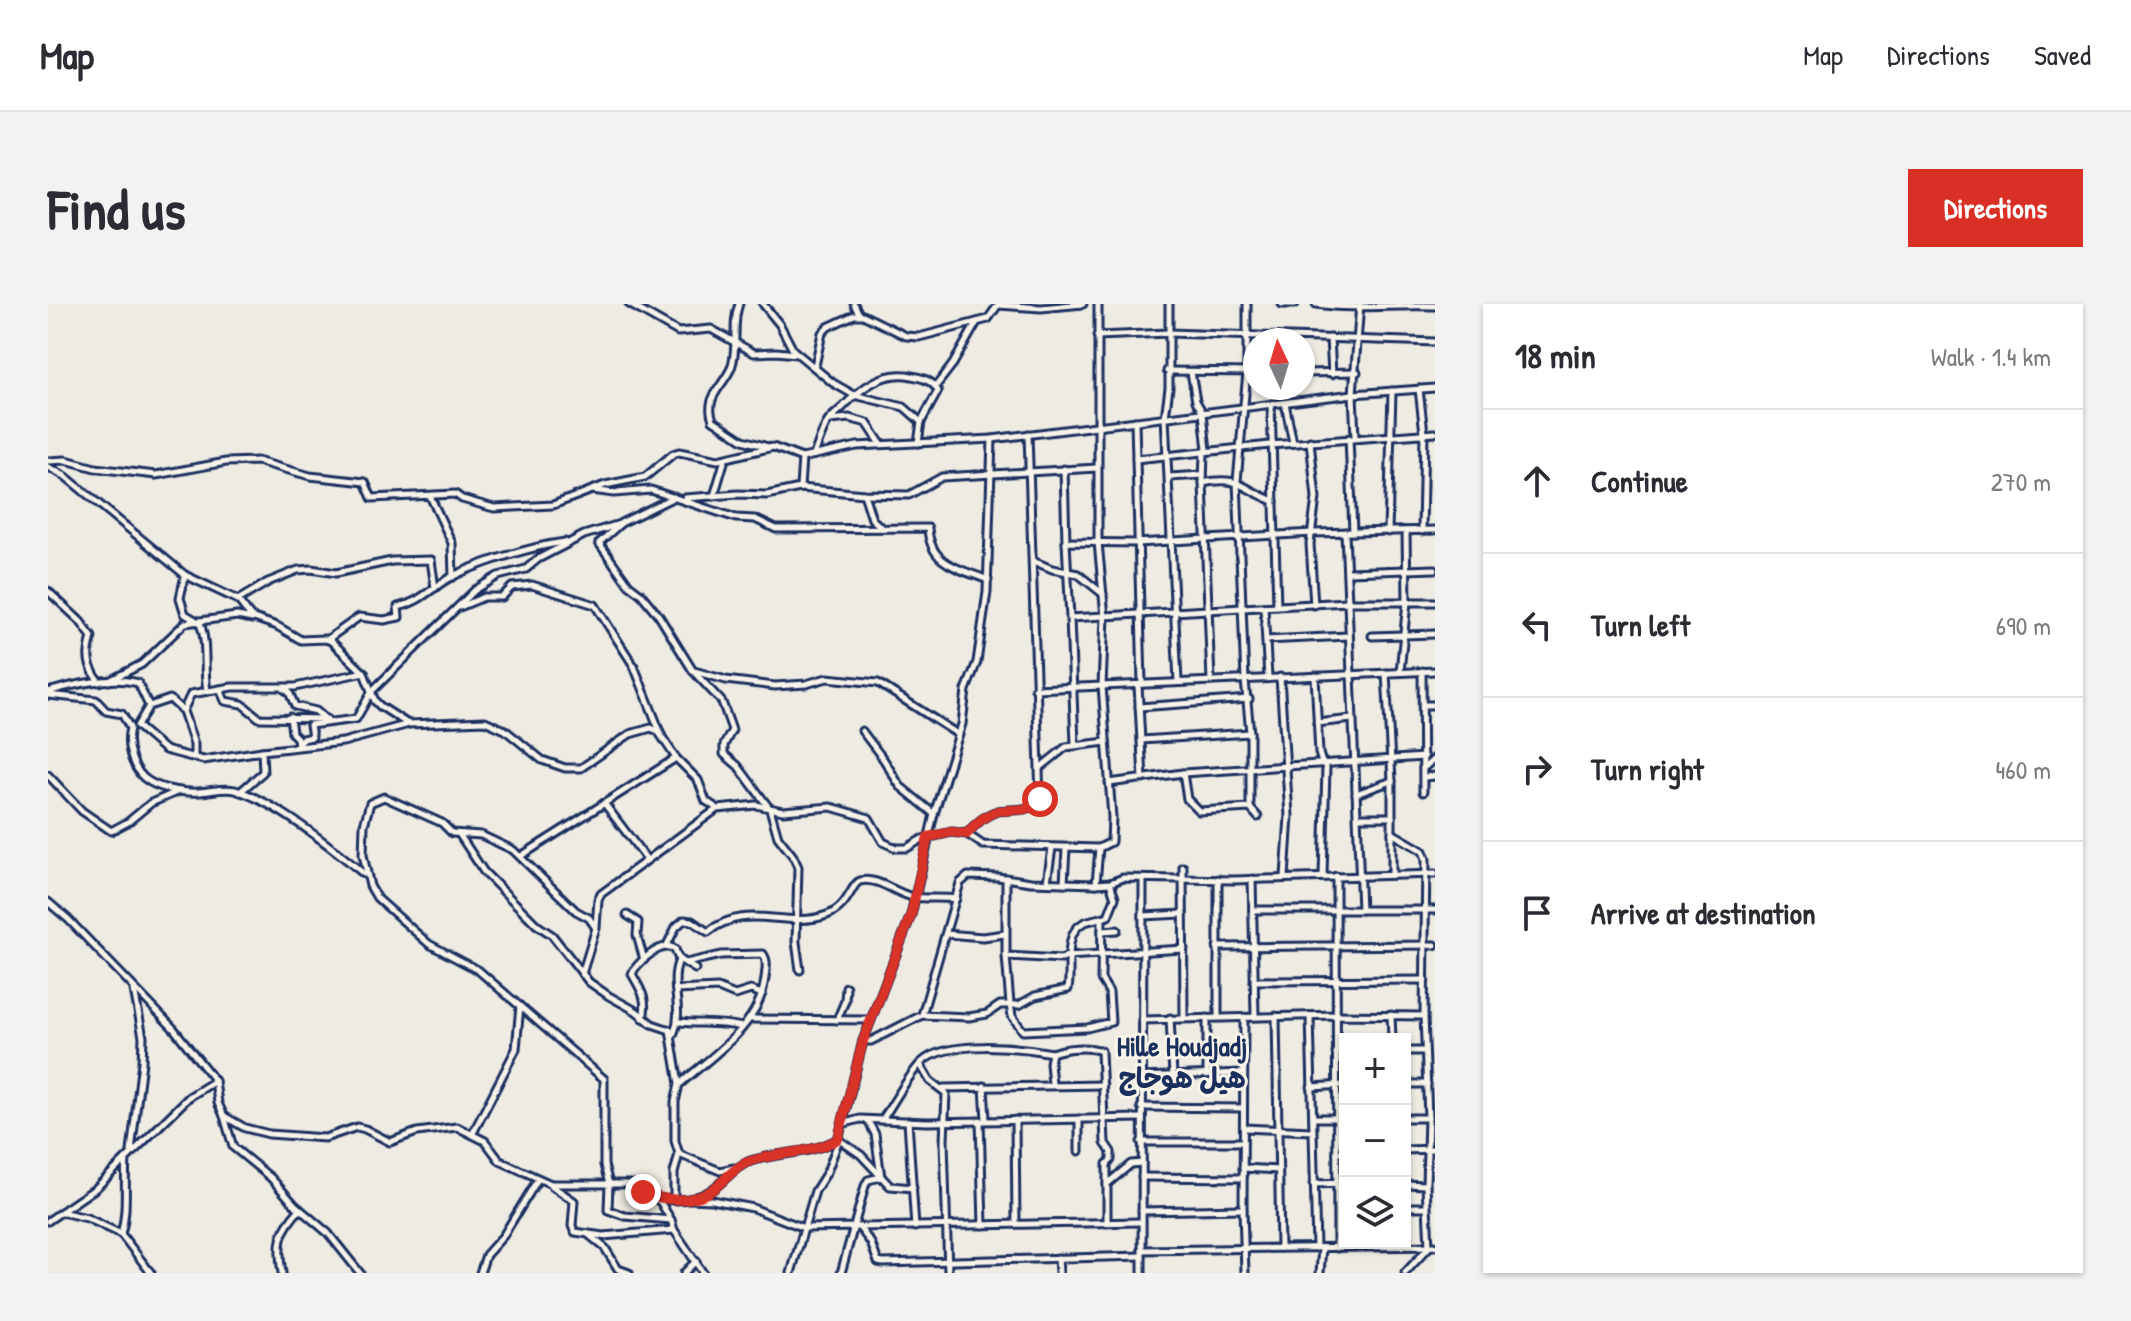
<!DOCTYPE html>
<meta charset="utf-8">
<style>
body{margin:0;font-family:"Patrick Hand","Playpen Sans Arabic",sans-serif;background:#f2f2f3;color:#2b2b33}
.controls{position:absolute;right:24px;bottom:24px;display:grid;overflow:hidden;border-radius:0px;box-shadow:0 2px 6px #0004}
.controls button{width:72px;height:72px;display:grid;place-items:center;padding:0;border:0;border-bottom:2px solid #e1e1e2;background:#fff;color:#2b2b33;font:40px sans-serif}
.compass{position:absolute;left:1195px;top:24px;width:72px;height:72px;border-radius:50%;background:#fff;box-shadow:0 2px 6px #0004;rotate:356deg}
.stop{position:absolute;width:24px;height:24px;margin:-18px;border:6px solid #d93025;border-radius:50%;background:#fff}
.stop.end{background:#d93025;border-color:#fff;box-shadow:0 2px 8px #0008}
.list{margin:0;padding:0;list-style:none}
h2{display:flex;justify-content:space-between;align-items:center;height:104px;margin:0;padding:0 32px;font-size:34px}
h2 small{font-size:26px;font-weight:400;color:#7c7c81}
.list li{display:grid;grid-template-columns:52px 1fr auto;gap:24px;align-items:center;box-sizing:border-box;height:144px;padding:0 32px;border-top:2px solid #e1e1e2}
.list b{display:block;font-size:30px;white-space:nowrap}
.list em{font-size:26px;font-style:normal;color:#7c7c81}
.icon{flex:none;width:44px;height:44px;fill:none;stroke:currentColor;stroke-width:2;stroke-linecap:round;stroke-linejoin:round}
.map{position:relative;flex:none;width:1387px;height:969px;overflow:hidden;border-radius:0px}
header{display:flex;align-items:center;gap:48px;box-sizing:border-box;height:112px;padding:0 40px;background:#fff;border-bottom:2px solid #e1e1e2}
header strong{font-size:38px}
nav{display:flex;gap:44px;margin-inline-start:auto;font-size:28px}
.intro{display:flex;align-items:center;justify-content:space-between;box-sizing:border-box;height:192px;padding:0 48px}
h1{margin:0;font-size:56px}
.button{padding:20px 36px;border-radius:0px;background:#d93025;color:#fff;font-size:28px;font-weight:700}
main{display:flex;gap:48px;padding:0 48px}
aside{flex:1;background:#fff;border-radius:0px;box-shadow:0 2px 6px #0004}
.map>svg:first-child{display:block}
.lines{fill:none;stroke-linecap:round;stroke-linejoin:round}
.minor-casing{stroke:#1b2f5e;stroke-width:11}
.minor{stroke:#f7f3e8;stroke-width:5}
.route{stroke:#d93025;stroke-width:10}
.labels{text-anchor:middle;stroke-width:6;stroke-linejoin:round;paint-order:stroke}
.neighbourhood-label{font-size:28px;font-weight:bold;fill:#1b2f5e;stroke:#f7f3e8}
</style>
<header>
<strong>Map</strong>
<nav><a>Map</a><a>Directions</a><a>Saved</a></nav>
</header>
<div class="intro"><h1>Find us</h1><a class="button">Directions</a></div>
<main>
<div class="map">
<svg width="1387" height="969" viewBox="0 0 1387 969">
<rect width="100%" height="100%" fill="#eeebe2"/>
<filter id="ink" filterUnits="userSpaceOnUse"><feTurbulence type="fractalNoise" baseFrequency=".0125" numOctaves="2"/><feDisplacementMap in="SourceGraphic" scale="16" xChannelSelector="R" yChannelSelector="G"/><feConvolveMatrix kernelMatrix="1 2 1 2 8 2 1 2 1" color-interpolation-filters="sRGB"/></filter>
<g filter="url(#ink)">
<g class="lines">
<defs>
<g id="minor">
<polyline points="581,0 630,28 663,25 706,49 728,48 749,50"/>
<path d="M 691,0 C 683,20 691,43 683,64 C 675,83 656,93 665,116 L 695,136 L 720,143"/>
<polyline points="715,0 732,21 745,46 785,79 806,91 856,103 873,118 870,139"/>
<polyline points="806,0 811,10"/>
<polyline points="1121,0 1121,84 1117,113 1130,378"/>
<polyline points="1199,0 1199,68 1189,177 1197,376 1202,429 1202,504 1210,513"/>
<polyline points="1234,0 1247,0"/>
<path d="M 1268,0 C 1308,6 1347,0 1387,2"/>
<polyline points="1049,32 1121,29 1387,38"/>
<polyline points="1282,34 1284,70"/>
<polyline points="767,62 774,29 780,23 806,11 815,11 858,32 871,33 940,15 950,1 993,4 1035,0"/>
<polyline points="1119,67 1207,68"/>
<polyline points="1143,68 1148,97 1155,109 1159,146 1156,149 1155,179 1163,377"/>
<polyline points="1255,69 1309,68"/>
<polyline points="888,82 905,60 929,18"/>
<polyline points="1371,85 1376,129 1374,227"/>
<polyline points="1237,99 1245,139"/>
<polyline points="1223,100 1229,302"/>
<polyline points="783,116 801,114 819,119 833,140"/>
<polyline points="1087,117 1094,380"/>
<polyline points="1307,133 1305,90 1312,0"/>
<polyline points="1301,134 1305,228"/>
<polyline points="1262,137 1268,194 1262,240 1266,301"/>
<path d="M 766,151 C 770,140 774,126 781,116 C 784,112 790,108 794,104 C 813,84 835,66 864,72 C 875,74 885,77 890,87 L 873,118"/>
<polyline points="1088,155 1222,141 1387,129"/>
<polyline points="0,157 18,156 47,164 108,171 178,158 209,157 262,172 317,178 324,194 407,190 414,195 446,204 505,201 557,181 597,173 625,150 631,148 670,156 725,143 754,154 809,142 944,135 1305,90 1387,84"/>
<polyline points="0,163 17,172 137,271 190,296 203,313 229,322 253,336 277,335 283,337 316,369 327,397 332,402 360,420"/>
<polyline points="1016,165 1018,238"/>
<polyline points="1121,173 1155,171"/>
<path d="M 1155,179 C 1193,171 1193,185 1226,197"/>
<polyline points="752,184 754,154"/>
<path d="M 544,186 L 566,189 L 603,186 L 688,214 L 707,215 L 728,225 L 880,224 C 882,261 910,264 940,276"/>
<polyline points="816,190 824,215 834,224"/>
<polyline points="382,192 404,239 405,273"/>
<polyline points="666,192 677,155"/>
<polyline points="626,193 573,219 551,239 581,281 593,290 611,312 645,367 674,398 684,426 676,441 676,450 690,462 722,505 730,533 745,552 750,563 748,638 752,666"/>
<polyline points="637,194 690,190 719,191 752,184 816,190 861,191 894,173 1049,164"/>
<polyline points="1297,228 1313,606"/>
<polyline points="1340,228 1344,87"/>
<polyline points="985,257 1004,265 1030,270 1055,290"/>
<polyline points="1300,268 1387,265"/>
<path d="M 137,271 L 132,294 L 137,310 L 152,319 C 160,340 155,364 159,387"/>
<path d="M 0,287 L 32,317 L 44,333 C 38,353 40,361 51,378"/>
<polyline points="190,296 220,278 250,266 263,265 288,269 344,257 383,256 387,284"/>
<polyline points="412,303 436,293 454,293 464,283 484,281 547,301 586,362 613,430"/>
<polyline points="1216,303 1220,374"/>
<polyline points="1022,314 1018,238 1089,239 1265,229 1387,226"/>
<polyline points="1324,332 1387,330"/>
<path d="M 280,335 L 311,313 L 336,316 L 351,313 L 350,303 C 370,299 382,286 398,276 C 426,260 485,242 517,238"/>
<polyline points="1218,336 1300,332"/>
<polyline points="646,367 678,376 727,382 758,380 779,374 830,379 911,431"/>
<polyline points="1374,367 1375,488"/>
<polyline points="1352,368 1359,298 1358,227"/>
<polyline points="1338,369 1344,477 1344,571"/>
<polyline points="1267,372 1271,449 1274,459 1278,463 1275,572"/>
<polyline points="1232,373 1241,512 1237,573"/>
<polyline points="61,377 94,360 137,319 189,312 204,315"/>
<polyline points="1090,381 1095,475"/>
<polyline points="172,385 177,397 194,400 211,414 279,415"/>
<polyline points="236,385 241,388 247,402 268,407 276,414"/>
<polyline points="987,385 1387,367"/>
<path d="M 0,388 C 26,380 64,372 90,379 L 101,402 L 122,395 L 135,407 L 143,390 L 184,383 L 247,383 L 316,368"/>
<path d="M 0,391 L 48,396 L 58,407 L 74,410 L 82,424 C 77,442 85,469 102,478 C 114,485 136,489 150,488 C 162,488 174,483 187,486 C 225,496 285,544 316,570"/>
<polyline points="1375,401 1387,401"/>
<polyline points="101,402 89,422 117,446 155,456 214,447"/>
<polyline points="1091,403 1201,395"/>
<polyline points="135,407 146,440 146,452"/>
<polyline points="242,413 244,429 249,434 250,442 254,435 264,433 262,421 308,415 324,387 427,286 450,272 478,265 490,255 536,231 572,220"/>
<polyline points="1269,419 1304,415"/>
<polyline points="814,427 836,456 852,482 886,510"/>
<polyline points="1093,436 1202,429"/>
<polyline points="1027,440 1022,314 1299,298 1387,298"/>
<polyline points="993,463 1018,443 1058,438"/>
<polyline points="1377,463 1387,454"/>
<polyline points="1135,469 1139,495 1151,507 1202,504"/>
<polyline points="0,471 34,507 63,527 80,518 103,499 131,487"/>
<polyline points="1376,473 1387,472"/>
<polyline points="1061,479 1135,469 1376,453"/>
<polyline points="192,488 215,468 214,447 295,438 361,420 437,417 457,426 494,456 517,464 533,464 582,430 603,424 610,427 628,454 650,476 658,497 670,505 708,501 735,507 783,503 821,514 835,538 848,544 859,544 874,535 904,528 919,530 935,541 1051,544"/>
<polyline points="1308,490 1344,477"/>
<polyline points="556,499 599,556"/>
<polyline points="1311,513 1344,513"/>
<polyline points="1344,529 1375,547 1378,555 1376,712 1380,814 1378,881 1381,943 1357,969"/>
<polyline points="411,530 436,568 489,621 504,631 541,678 561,692 588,707 604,720 622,726 631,780 627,798 627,837 631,850 626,869 626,895"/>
<path d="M 919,530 C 926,521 938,510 950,507 C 965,504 981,510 992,495 L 980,130"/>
<polyline points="473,552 628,454"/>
<polyline points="1135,563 1136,714"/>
<polyline points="1288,572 1289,944"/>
<polyline points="958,574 958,652 962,700 964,712 975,727 1039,724 1063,718 1061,688 1053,675 1054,615"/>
<polyline points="1204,575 1207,712"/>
<polyline points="999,578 1004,544"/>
<polyline points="1016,579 1018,545"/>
<polyline points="1048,580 1051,544 1063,538 1064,513 1054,382 1057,313 1050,238 1050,0"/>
<polyline points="0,598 20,615 126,725 167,777 170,799 176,812 185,843 223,874 247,901 280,929 312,969"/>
<polyline points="1205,606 1387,606"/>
<polyline points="579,611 590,618 589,631 596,656"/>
<polyline points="1095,612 1135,610"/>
<polyline points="548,623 550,596 553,590 669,505"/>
<polyline points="1054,627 1069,626"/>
<polyline points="898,630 935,633 957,630"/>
<path d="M 618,643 L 628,623 L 636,616 L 644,617 L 660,628 C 699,597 737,626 779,611 C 801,603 803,580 812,577 C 828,572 849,590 865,593 C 876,595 894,593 908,595"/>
<polyline points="1169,643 1387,641"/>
<polyline points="958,652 1014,655 1019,652 1136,645"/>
<polyline points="534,670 548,624 541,614 528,607 465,546 433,531 404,529 394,519 336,493 322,499 316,521 315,551 322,582 329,594 381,640 430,666 556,775 556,861 561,880 560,906 577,912 623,916 626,926 655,969"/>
<polyline points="1206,677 1377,676"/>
<polyline points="628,686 670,684 687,691 703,686 714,690"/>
<polyline points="874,711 912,579 920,572 950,573 983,578 1048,580 1062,579 1075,574 1186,576 1387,570"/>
<polyline points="1343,711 1344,735"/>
<polyline points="1228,712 1232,944"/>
<polyline points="1262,712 1268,944"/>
<polyline points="1170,713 1170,575"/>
<polyline points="1196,713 1195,905 1197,969"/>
<path d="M 595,714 C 600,695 593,686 584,670 C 588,660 609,641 622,643 C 629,644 627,647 630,653 C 634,658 641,661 647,665"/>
<polyline points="1122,714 1125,772"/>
<polyline points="701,715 823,716"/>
<polyline points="789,716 797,697 798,683"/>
<polyline points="1094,716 1288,711 1376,712"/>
<path d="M 631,718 C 652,720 673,718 694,723"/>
<path d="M 625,731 C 637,704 620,681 631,656"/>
<path d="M 815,737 L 823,737 L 874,711 L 921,713 L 939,710 L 952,701 L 971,701 L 987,692 L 1020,685 C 1024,667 1014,630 1035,619 C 1043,615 1052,615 1060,612 L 1067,594 L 1062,579"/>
<polyline points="1357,747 1377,747"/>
<polyline points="1288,749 1297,749"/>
<polyline points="1124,751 1159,749"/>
<polyline points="872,760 882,777 898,789 896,837 900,969"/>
<polyline points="1159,771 1159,714"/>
<polyline points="1093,773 1195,769"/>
<path d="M 632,780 C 666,750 712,722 717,674 C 718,665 720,657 715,650 L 673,651 L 638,659"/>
<path d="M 1004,780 L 1002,759 L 1004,749 C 1017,744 1039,742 1053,747 L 1057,839 L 1063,848 L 1063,856 L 1059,860 L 1059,880"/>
<polyline points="1357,780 1379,780"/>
<polyline points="936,782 938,816"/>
<polyline points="1263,783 1297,781"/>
<polyline points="895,784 1055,781"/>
<polyline points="1093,803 1195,804"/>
<path d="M 176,812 L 197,824 L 221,830 L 277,834 L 309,823 L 317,825 L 342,838 L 369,828 L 409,823 L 437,837 L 452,857 L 503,880 L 584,880 C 601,898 638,901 660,888 C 675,880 683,865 700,858 C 730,847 760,852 790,835 L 813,851 L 842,882 L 865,884"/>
<polyline points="1265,814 1297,814"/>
<polyline points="1357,814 1380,814"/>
<path d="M 834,816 C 845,800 861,770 874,758 C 899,735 972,743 1004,749"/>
<polyline points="932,816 935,921"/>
<polyline points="967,816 968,920"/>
<polyline points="860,817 867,923"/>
<polyline points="794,820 812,815 879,818 1093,814"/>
<polyline points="1196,824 1264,827"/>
<polyline points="425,829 468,745 472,702"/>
<polyline points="1093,838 1195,838"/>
<polyline points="1357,846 1387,845"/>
<polyline points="83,847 94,758 95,733 86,686"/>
<polyline points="1031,847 1031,815"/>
<polyline points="1289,849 1297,848"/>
<polyline points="631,850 672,867 686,864"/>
<polyline points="1195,864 1231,866"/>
<polyline points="1094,873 1195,874"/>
<polyline points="1265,880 1297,879"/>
<polyline points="1357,880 1378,881"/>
<polyline points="504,882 526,897 524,922 527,928 555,932 626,926"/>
<polyline points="608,894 613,899 623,916"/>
<polyline points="642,895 664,896 705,904 756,924 811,923"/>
<polyline points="1357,903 1378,903"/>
<polyline points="1094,907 1195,905"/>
<polyline points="13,908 48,884 77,856"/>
<polyline points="0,917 13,908 39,914 73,930"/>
<polyline points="1093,918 811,923 823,939 830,958 835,959 1094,952"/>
<polyline points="1059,919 1059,880 1083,860 1094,859"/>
<polyline points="540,930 557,944 570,965 581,969"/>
<polyline points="1094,946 1387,942"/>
<polyline points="1010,954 1011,969"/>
<path d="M 103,969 L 73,930 C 80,906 76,882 78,855 L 141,793 L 167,777"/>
<path d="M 234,969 C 229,939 231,928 252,905"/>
<polyline points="432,969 438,951 455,932 490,875"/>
<polyline points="636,969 648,957"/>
<polyline points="743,969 767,887 779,868 789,841 815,737 863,611 886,510 914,420 918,386 929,358 939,288 944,135"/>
<polyline points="793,969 817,882 820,876 833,873 827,830 820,817"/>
<polyline points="1094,969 1095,575"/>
<polyline points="1272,969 1274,944"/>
</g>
</defs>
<use href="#minor" class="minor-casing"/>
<use href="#minor" class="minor"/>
</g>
</g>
<g class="lines" filter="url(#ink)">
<path class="route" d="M 595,888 C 615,897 642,899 661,888 C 676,879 684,864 700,858 C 730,847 762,851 790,835 L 815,737 L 863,611 L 880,533 L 904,528 L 919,530 C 926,521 938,510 950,507 C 965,504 981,510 992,495"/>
</g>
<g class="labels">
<g class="neighbourhood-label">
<text x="1134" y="752">Hille Houdjadj<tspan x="1134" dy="32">هيل هوجاج</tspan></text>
</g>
</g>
</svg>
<div class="controls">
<button>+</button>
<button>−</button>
<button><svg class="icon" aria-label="layers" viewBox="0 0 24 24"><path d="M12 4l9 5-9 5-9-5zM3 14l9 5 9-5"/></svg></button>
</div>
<svg class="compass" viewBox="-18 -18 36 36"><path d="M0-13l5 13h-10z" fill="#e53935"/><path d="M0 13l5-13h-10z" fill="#7c7c81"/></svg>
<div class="stop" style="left:992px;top:495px"></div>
<div class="stop end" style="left:595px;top:888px"></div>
</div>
<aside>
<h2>18 min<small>Walk · 1.4 km</small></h2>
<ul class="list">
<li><svg class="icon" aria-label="ahead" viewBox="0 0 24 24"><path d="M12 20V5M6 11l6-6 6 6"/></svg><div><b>Continue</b></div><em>270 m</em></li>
<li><svg class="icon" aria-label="left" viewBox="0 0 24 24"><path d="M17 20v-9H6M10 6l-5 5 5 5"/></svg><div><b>Turn left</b></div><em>690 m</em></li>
<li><svg class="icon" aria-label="right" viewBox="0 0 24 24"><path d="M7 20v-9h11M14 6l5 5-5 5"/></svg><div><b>Turn right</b></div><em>460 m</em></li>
<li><svg class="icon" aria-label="arrive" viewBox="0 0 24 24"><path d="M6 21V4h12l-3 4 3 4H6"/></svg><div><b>Arrive at destination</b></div></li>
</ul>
</aside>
</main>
